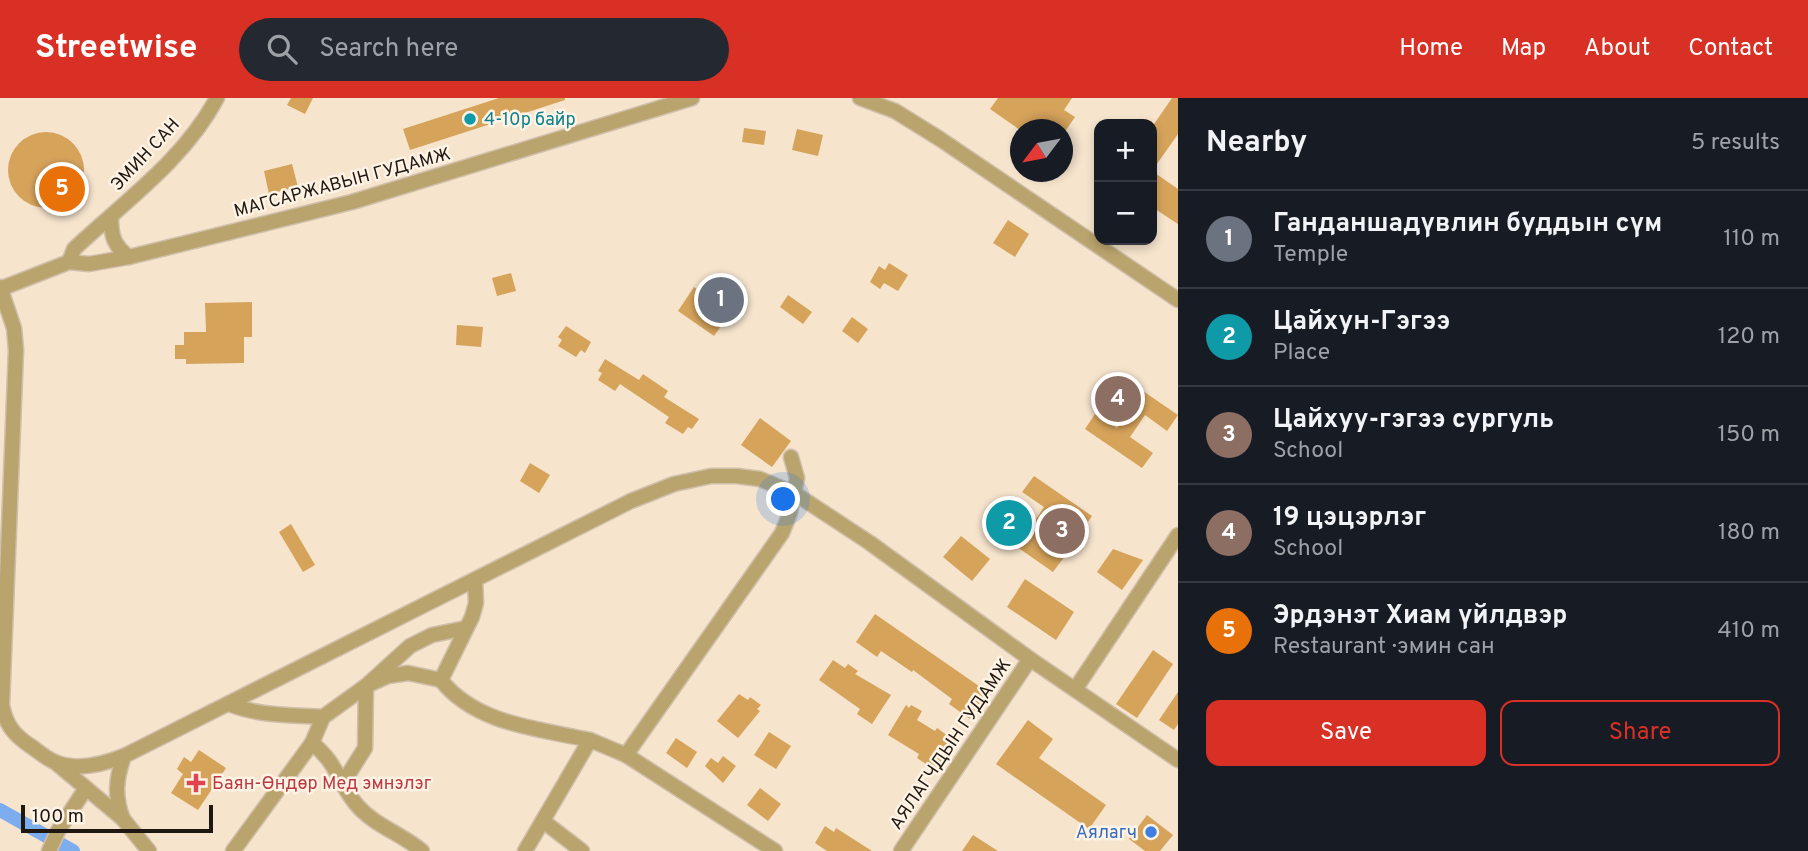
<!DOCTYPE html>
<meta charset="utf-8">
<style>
body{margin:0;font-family:Overpass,sans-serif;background:#242831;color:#f1f3f6}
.controls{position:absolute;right:21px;top:21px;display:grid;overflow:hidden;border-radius:14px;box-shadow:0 4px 10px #0003}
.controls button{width:63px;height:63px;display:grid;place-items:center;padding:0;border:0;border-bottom:2px solid #363941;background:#171b24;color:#f1f3f6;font:35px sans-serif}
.compass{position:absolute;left:1010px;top:21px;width:63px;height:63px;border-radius:50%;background:#171b24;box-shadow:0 4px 10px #0003;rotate:238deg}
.scale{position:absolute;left:21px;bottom:18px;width:192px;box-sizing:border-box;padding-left:7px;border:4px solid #1f1810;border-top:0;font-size:19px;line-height:24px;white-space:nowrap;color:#1f1810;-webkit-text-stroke:5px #fef3e5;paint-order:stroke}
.you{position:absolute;left:784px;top:402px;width:24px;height:24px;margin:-18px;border:5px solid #fff;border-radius:50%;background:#1a73e8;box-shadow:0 0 0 10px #1a73e833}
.badge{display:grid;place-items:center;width:46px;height:46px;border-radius:50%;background:#d93025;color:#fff;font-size:23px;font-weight:700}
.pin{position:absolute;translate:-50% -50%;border:4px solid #fff;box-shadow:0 2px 7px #0006}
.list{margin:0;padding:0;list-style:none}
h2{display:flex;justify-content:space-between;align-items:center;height:91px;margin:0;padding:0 28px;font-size:30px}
h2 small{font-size:23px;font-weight:400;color:#9ea1a6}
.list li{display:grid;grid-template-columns:46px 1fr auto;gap:21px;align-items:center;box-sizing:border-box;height:98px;padding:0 28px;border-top:2px solid #363941}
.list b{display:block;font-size:26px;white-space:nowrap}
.list p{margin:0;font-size:23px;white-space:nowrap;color:#9ea1a6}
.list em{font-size:23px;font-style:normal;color:#9ea1a6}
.actions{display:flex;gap:14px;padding:21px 28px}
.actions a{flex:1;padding:16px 0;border:2px solid #d93025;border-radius:14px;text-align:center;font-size:24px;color:#d93025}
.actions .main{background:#d93025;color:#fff}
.icon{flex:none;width:38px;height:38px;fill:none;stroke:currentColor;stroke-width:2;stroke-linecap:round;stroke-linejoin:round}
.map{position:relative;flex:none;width:1178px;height:753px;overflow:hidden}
header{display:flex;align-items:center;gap:42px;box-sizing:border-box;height:98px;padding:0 35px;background:#d93025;color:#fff}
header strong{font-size:33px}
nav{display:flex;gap:38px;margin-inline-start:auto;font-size:24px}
.search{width:490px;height:63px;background:#242831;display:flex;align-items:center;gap:18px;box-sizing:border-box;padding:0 24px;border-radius:38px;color:#9ea1a6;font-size:26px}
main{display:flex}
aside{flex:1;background:#171b24}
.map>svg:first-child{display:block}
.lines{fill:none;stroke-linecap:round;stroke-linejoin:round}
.canal{stroke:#7caeef;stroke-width:14}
.building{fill:#d6a35b}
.street-casing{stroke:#cfbfab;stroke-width:17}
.street{stroke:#baa46e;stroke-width:14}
.culture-dot{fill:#0f9aa8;stroke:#fef3e5;stroke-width:2.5}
.health-dot{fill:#e0444e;stroke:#fef3e5;stroke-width:2.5}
.shop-dot{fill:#3f7fe0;stroke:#fef3e5;stroke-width:2.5}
.labels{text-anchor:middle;stroke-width:5;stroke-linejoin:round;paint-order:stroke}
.culture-label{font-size:18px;fill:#0d838f;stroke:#fef3e5;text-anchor:start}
.street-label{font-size:18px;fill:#1f1810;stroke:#fef3e5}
.health-label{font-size:18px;fill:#be3a42;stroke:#fef3e5;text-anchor:start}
.shop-label{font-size:18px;fill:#366cbe;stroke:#fef3e5;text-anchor:end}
</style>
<header>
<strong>Streetwise</strong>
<div class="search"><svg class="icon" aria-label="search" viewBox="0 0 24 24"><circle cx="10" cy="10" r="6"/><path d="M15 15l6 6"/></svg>Search here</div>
<nav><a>Home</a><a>Map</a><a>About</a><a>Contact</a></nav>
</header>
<main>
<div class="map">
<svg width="1178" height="753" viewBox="0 0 1178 753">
<rect width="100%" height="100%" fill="#f6e4cd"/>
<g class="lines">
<polyline class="canal" points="0,712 73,753"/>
</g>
<g class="building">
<polygon points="291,0 313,0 305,16 287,7"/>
<polygon points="499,0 565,0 565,2 410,52 403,31"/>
<polygon points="998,0 1072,0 1064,12 1075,19 1066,32 1020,32 990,11"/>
<polygon points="1172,0 1178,0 1178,36 1152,73 1152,29"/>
<polygon points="744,30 766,33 764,47 742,44"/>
<polygon points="797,31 823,37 818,58 792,52"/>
<circle cx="46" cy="72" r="38"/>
<polygon points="292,66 298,89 269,96 264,73"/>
<polygon points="1152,73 1178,91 1178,126 1152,109"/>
<polygon points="1008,122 1029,136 1015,159 993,145"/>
<polygon points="889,165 908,177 898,193 884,185 880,191 870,184 879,168 885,172"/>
<polygon points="511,175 516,193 497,198 492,180"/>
<polygon points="694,189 730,215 714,238 678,213"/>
<polygon points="788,197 812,214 803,226 780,209"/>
<polygon points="252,204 252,239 244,239 244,265 186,266 186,261 175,261 175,247 184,247 184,234 206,234 205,205"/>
<polygon points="852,219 868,231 858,245 842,233"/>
<polygon points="457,227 483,229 481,249 456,247"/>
<polygon points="566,228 591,244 585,255 581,252 576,259 558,248 562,242 558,239"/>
<polygon points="605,261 639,282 643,276 668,293 664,299 699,321 692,331 688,329 683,336 665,325 669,319 620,286 615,293 598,282 602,275 598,273"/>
<polygon points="1121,278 1178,317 1167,333 1145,317 1130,339 1153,355 1142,370 1085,331 1095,316 1117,330 1133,307 1111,292"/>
<polygon points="760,320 791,343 772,369 741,347"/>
<polygon points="530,365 550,377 539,395 520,383"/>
<polygon points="1034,378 1092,418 1081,434 1058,418 1041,441 1065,458 1053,474 994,433 1006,416 1029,432 1044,409 1022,394"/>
<polygon points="291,426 315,467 303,474 279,434"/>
<polygon points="961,438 990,461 972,483 943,459"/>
<polygon points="1113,451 1143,462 1122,492 1097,474"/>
<polygon points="1025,481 1074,514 1056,542 1007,509"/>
<polygon points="875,516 989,595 970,621 949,606 952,601 913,572 912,574 881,553 877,559 856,544"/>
<polygon points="1153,552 1173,566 1137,620 1116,606"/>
<polygon points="833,562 845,570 848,566 858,573 855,576 891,597 872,626 857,616 860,611 819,582"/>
<polygon points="1178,594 1178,626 1174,632 1159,622"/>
<polygon points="739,596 748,602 750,599 761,607 757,611 760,613 738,640 717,623"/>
<polygon points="906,607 909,610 911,607 922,613 917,622 935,633 937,630 958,645 938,674 917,660 919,656 888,637"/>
<polygon points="1028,622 1053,641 1039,660 1106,707 1089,731 996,666"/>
<polygon points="769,634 791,648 776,671 754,657"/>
<polygon points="676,640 697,654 687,670 666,655"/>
<polygon points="199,652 226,670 198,712 171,695 183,676 177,671 184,659 191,664"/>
<polygon points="723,658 736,668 723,685 705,668 711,660 718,665"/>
<polygon points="760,690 781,706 768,723 747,707"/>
<polygon points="1147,717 1173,737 1160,753 1145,753 1129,741"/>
<polygon points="825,728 834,734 836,730 872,753 827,753 815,745"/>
<polygon points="973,737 998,753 962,753"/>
</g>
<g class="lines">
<defs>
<g id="street">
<polyline points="860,0 895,13 940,41 1178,202"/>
<path d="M 111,120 C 111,138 114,148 129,159"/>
<path d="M 69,164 L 74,151 C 124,104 184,62 217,0"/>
<path d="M 0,189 L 14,230 L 16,252 L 2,607 C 6,628 15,638 32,649 C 39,654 47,661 55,664 C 76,673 104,666 124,658 L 631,403 L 674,386 L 711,378 L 737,378 L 760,381 L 794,395 L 870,445 L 1030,561 L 1178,662"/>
<polyline points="0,191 69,164 89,166 129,159 352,104 692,0"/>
<path d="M 475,482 L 476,505 L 472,519 L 441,582 C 475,626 539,631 590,642 L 525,753"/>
<polyline points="1076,590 1178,437"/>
<path d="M 229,606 C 258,618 292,617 323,619"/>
<polyline points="590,642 626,657"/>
<path d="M 312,645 C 338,666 337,683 356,706 C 373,727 402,736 422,753"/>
<polyline points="56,665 123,721 149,753"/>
<polyline points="343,685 365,650 366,588 410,548 432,537 466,530"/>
<path d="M 123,721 C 114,698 116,681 124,658"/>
<polyline points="543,723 582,753"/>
<polyline points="49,753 58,733 86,690"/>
<polyline points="233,753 312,645 323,619 366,588 388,578 408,575 441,582"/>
<polyline points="775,753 626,657 782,435 790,415 797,380 791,359"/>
<polyline points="901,753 1030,561"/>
</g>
</defs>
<use href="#street" class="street-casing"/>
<use href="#street" class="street"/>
</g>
<circle class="culture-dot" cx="470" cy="21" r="7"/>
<path class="health-dot" d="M192.5 674.5h7v7h7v7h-7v7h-7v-7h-7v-7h7z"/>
<circle class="shop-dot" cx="1151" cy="734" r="7"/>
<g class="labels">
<g class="culture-label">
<text x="484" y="27">4-10р байр</text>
</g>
<g class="street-label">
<text transform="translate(145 56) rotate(-47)" y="6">ЭМИН САН</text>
<text transform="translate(342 84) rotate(-15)" y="6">МАГСАРЖАВЫН ГУДАМЖ</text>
<text transform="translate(950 646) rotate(-56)" y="6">АЯЛАГЧДЫН ГУДАМЖ</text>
</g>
<g class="health-label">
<text x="212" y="691">Баян-Өндөр Мед эмнэлэг</text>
</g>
<g class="shop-label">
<text x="1137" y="740">Аялагч</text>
</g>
</g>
</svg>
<div class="controls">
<button>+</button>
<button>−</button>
</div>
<svg class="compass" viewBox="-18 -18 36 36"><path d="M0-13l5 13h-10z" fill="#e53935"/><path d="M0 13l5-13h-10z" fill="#9ea1a6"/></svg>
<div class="scale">100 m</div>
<div class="you"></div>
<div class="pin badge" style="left:721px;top:202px;background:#6b7280">1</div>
<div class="pin badge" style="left:1009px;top:425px;background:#0f9aa8">2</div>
<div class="pin badge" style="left:1062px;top:433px;background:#8d6e63">3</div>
<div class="pin badge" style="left:1118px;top:301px;background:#8d6e63">4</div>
<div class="pin badge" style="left:62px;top:91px;background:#e8710a">5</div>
</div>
<aside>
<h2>Nearby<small>5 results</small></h2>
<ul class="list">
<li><span class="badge" style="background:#6b7280">1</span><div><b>Ганданшадүвлин буддын сүм</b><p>Temple</p></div><em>110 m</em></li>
<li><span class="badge" style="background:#0f9aa8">2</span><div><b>Цайхун-Гэгээ</b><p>Place</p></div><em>120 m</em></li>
<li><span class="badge" style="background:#8d6e63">3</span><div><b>Цайхуу-гэгээ сургуль</b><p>School</p></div><em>150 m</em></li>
<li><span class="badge" style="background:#8d6e63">4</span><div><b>19 цэцэрлэг</b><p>School</p></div><em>180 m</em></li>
<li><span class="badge" style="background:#e8710a">5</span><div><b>Эрдэнэт Хиам үйлдвэр</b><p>Restaurant · эмин сан</p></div><em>410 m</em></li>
</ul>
<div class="actions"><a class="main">Save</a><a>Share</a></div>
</aside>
</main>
